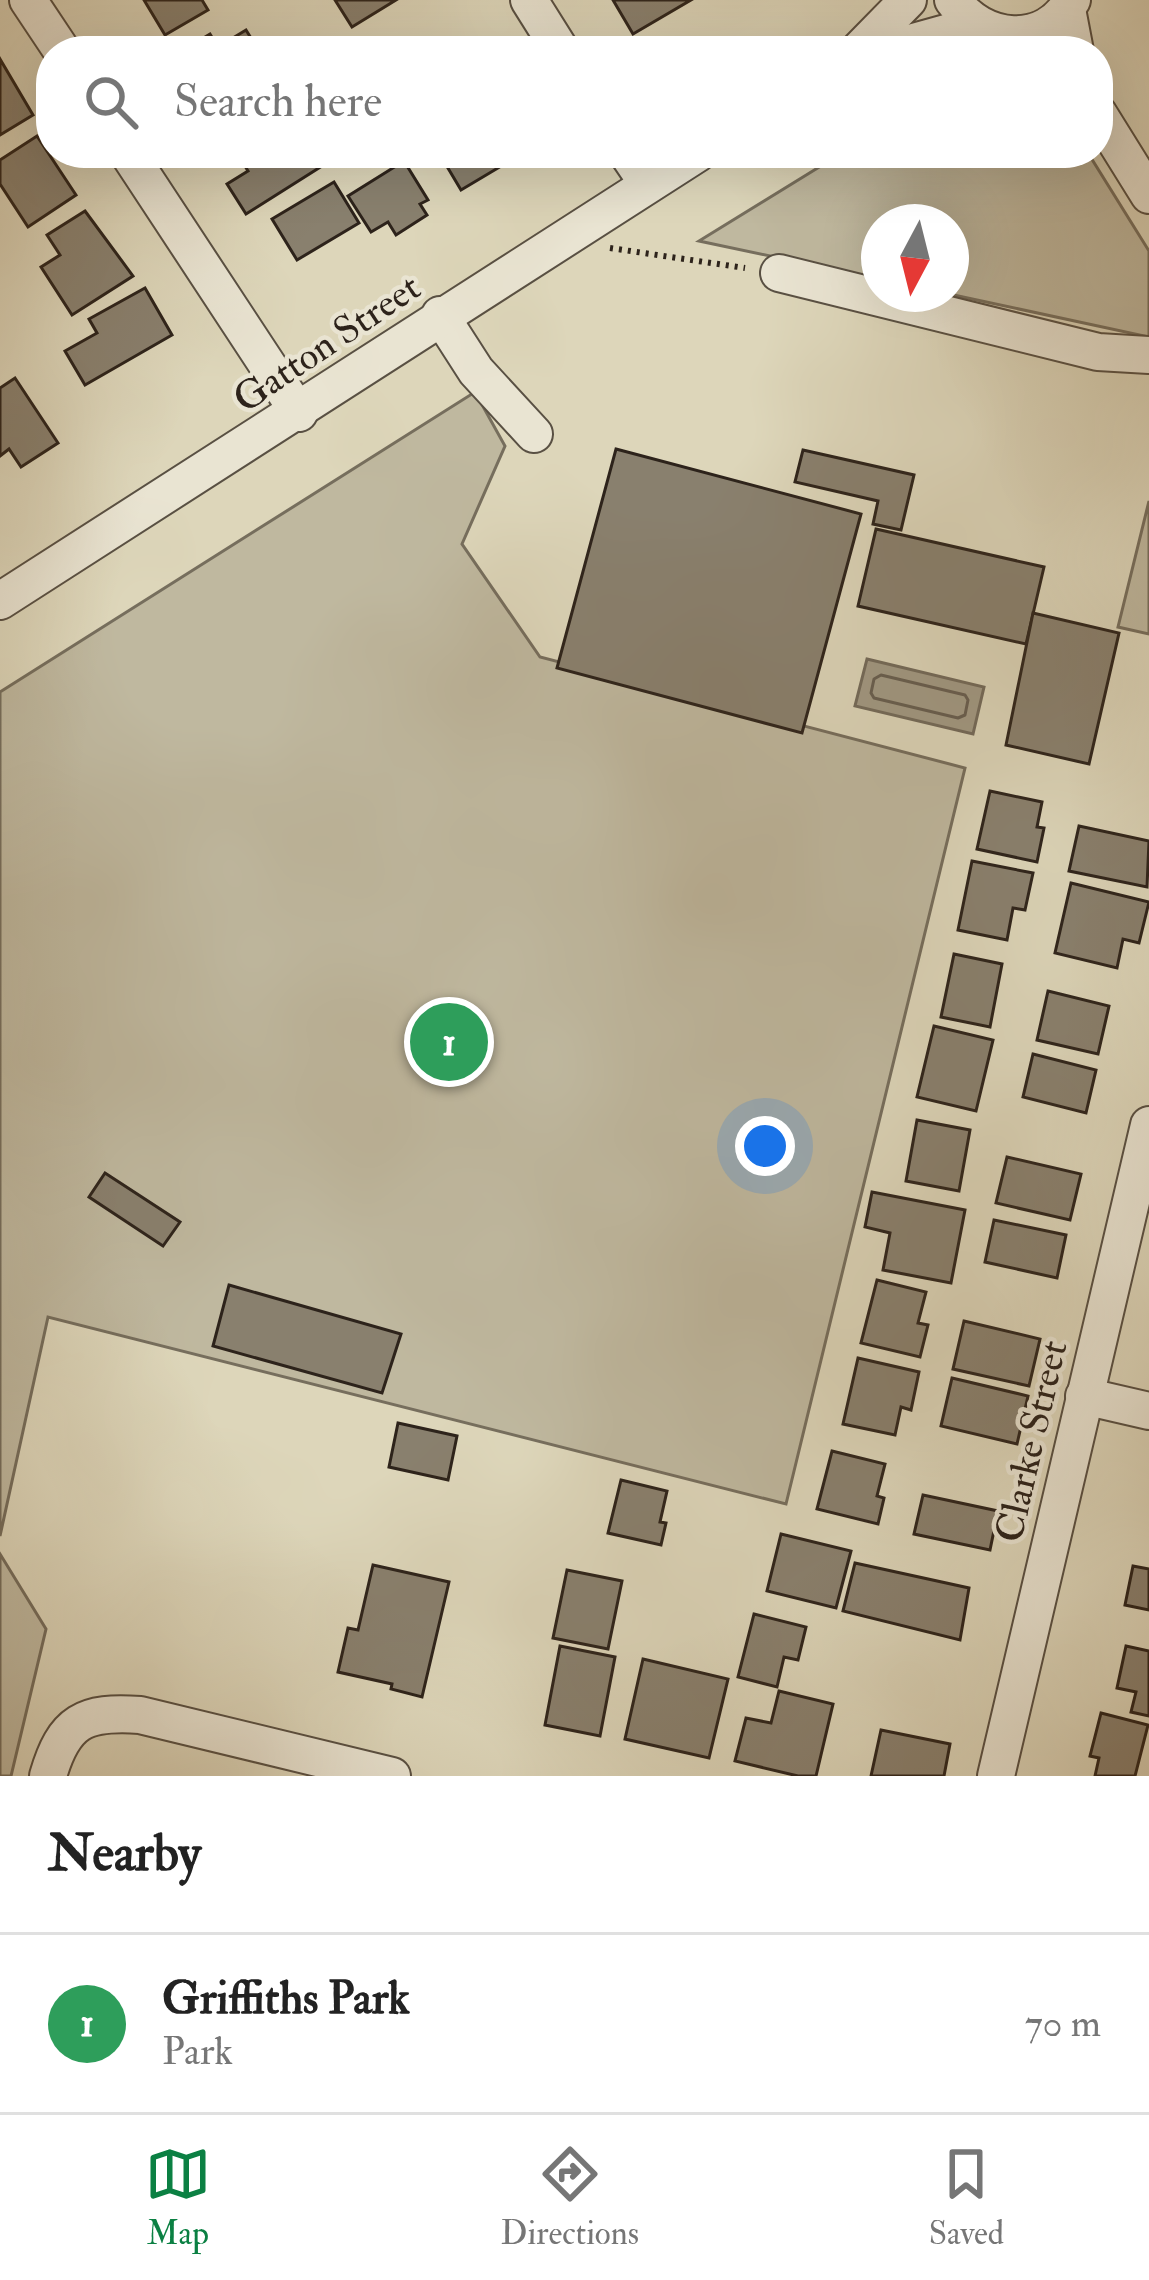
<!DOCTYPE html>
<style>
body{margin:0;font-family:"IM FELL Double Pica",serif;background:#f6f6f6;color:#222}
.compass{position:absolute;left:861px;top:204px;width:108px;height:108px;border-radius:50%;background:#fff;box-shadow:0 12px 48px #0002;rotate:187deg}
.you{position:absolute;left:765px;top:1146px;width:42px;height:42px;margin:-30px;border:9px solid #fff;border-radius:50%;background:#1a73e8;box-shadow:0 0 0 18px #1a73e833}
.badge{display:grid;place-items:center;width:78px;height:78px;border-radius:50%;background:#0b8043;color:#fff;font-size:39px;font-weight:700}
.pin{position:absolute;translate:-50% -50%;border:6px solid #fff;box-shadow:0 3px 12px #0006}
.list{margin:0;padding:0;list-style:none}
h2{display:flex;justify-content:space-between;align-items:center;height:156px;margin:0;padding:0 48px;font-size:51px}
h2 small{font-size:39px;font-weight:400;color:#767676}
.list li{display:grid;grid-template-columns:78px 1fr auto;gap:36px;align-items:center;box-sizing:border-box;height:180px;padding:0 48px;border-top:3px solid #e0e0e0}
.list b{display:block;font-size:45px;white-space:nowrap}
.list p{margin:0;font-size:39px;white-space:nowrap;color:#767676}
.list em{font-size:39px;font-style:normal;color:#767676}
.icon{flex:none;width:66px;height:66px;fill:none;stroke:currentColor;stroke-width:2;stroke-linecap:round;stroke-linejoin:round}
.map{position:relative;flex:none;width:1149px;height:1776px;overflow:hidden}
.search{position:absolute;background:#fff;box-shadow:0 12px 48px #0002;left:36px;right:36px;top:36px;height:132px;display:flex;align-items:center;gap:30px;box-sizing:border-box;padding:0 42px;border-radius:48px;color:#767676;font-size:45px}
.sheet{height:336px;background:#fff}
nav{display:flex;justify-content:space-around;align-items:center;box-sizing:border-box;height:168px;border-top:3px solid #e0e0e0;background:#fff;font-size:33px;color:#767676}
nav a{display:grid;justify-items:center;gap:6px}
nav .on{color:#0b8043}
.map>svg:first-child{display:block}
.green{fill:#bfb89f;stroke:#766e5d;stroke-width:3}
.water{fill:#a19984;stroke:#736a5a;stroke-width:3}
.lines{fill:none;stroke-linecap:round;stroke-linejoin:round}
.shore{stroke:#675e50;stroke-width:3}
.building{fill:#89806e;stroke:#2d231b;stroke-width:3}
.minor-casing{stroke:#595043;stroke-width:40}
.path{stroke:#2d231b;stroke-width:6;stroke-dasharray:3 6;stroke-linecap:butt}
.minor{stroke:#e9e4d2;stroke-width:36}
.labels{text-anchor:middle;stroke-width:9;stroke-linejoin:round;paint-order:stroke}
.street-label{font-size:39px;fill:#2d231b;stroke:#e9e4d2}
</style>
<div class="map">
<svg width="1149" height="1776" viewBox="0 0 1149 1776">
<rect width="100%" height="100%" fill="#ddd6ba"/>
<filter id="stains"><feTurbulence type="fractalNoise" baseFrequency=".00167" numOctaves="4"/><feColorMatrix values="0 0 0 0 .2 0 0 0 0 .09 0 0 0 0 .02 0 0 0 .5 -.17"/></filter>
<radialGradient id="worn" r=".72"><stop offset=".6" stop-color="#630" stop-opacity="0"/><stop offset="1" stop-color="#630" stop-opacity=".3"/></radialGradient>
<g class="green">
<polygon points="842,153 1088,153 1149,251 1149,337 949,294 951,222 879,222 879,279 699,241"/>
<polygon points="475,392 505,446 462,544 540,657 965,768 786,1504 48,1317 0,1536 0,692"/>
<polygon points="1149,501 1149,634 1118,627"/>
<polygon points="0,1554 46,1629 11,1776 0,1776"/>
</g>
<polygon class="water" points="867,659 984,687 973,734 855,706"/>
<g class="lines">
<polygon class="shore" points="881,675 965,695 968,700 965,715 958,718 874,698 871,693 874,679"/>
</g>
<g class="building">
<polygon points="144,0 202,0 208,10 165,35"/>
<polygon points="335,0 396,0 352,27"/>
<polygon points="613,0 691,0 633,34"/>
<polygon points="246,30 259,51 182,51 210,34 218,47"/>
<polygon points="0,59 33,115 0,135"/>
<polygon points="37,136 76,195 28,227 0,184 0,160"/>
<polygon points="237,153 320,153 316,156 322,166 246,214 227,184 248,171"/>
<polygon points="439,153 503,153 508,162 461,190"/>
<polygon points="404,161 428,200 420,204 427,215 396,235 388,222 371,232 348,196"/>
<polygon points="334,182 359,223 297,260 272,219"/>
<polygon points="85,211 133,276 72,315 41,267 60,255 47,235"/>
<polygon points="145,288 172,335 85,385 65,351 97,333 89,319"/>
<polygon points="15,378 58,443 21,467 9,449 0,456 0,388"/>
<polygon points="616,449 861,514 802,733 557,668"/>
<polygon points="803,450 914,475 901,530 873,524 878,501 795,482"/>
<polygon points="876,529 1044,567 1026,644 858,606"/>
<polygon points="1033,613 1119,633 1089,764 1006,745"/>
<polygon points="990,791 1042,802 1037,827 1044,828 1037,862 977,849"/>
<polygon points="1079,826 1149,841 1147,887 1069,871"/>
<polygon points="972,861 1033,873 1025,910 1013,908 1007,940 958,930"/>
<polygon points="1071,883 1149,902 1139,943 1123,939 1117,968 1055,953"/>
<polygon points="954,954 1002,964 990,1027 941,1017"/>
<polygon points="1048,991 1109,1006 1098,1054 1037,1040"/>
<polygon points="934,1026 993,1040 976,1111 917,1097"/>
<polygon points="1033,1054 1096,1070 1086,1113 1023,1097"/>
<polygon points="917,1120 970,1130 959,1191 906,1181"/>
<polygon points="1007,1157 1081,1174 1070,1220 996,1203"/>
<polygon points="105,1173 180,1222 163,1246 89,1197"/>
<polygon points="872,1192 965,1210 951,1283 883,1270 890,1233 865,1227"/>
<polygon points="994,1220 1066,1235 1057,1278 985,1262"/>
<polygon points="877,1280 926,1292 918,1323 928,1325 920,1357 861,1343"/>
<polygon points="229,1285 401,1334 382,1393 213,1346"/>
<polygon points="964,1321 1040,1339 1029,1386 953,1369"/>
<polygon points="858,1358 919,1372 911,1410 901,1407 895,1435 843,1424"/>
<polygon points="952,1378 1028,1396 1017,1444 941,1426"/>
<polygon points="398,1423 457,1436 448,1480 389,1467"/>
<polygon points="832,1451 885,1464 877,1496 884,1498 878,1524 817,1509"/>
<polygon points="621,1480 667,1491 660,1522 666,1523 661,1545 608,1533"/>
<polygon points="923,1495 998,1511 990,1550 914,1534"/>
<polygon points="781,1534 851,1551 836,1608 767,1591"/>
<polygon points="855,1563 969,1588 960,1640 843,1611"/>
<polygon points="373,1565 449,1582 422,1697 391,1689 392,1684 338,1672 348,1628 358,1630"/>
<polygon points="1133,1566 1149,1569 1149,1610 1125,1605"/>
<polygon points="567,1570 622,1581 608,1649 553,1638"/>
<polygon points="754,1614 806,1627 798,1660 784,1657 777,1687 738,1677"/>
<polygon points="560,1646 615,1657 600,1736 545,1725"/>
<polygon points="1126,1646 1149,1651 1149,1716 1131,1712 1136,1692 1117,1688"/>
<polygon points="643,1659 728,1679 709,1758 625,1739"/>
<polygon points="779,1691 833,1704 816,1776 798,1776 735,1761 746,1718 771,1723"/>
<polygon points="1101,1713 1148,1725 1135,1776 1095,1776 1099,1758 1090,1756"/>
<polygon points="881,1730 950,1744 944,1776 871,1776"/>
</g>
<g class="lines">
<defs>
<g id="minor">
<polyline points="28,0 62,51"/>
<polyline points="529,0 561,51"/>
<path d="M 953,0 C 982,42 1045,49 1072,0"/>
<polyline points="1067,9 1075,51"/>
<polyline points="858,51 908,0"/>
<polyline points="881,51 953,31 980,27"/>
<polyline points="1098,113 1149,195"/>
<polyline points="128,153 299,413"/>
<polyline points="627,153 648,184"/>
<polyline points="779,273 1098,352 1149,355"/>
<polyline points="440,315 476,371 534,434"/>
<polyline points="0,601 698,153"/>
<polyline points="1084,1396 1149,1411"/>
<path d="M 48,1776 C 64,1721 84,1711 140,1715 L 392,1776"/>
<polyline points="996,1776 1149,1125"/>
</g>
</defs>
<use href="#minor" class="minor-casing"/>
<polyline class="path" points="610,248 745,268"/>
<use href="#minor" class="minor"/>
</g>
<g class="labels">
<g class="street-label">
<text transform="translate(326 342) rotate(-34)" y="14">Gatton Street</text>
<text transform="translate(1030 1441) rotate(-77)" y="14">Clarke Street</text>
</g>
</g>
<rect width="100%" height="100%" filter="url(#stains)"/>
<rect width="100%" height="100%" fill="url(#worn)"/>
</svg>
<svg class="compass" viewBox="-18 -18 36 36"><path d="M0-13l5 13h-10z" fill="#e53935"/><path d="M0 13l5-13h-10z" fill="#767676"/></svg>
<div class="you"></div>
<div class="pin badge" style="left:449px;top:1042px;background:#2e9e5b">1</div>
<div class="search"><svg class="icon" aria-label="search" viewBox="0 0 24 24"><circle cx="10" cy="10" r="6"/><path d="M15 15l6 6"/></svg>Search here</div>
</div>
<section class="sheet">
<h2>Nearby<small></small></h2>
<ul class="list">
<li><span class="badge" style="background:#2e9e5b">1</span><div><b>Griffiths Park</b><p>Park</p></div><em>70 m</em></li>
</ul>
</section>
<nav>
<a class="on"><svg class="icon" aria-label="map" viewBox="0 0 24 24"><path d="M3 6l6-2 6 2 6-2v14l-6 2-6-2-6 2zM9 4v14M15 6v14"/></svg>Map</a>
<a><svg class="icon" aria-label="directions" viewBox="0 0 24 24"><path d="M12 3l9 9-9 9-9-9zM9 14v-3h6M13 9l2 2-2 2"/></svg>Directions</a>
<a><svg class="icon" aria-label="saved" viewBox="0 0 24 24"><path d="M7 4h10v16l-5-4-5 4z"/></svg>Saved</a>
</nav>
